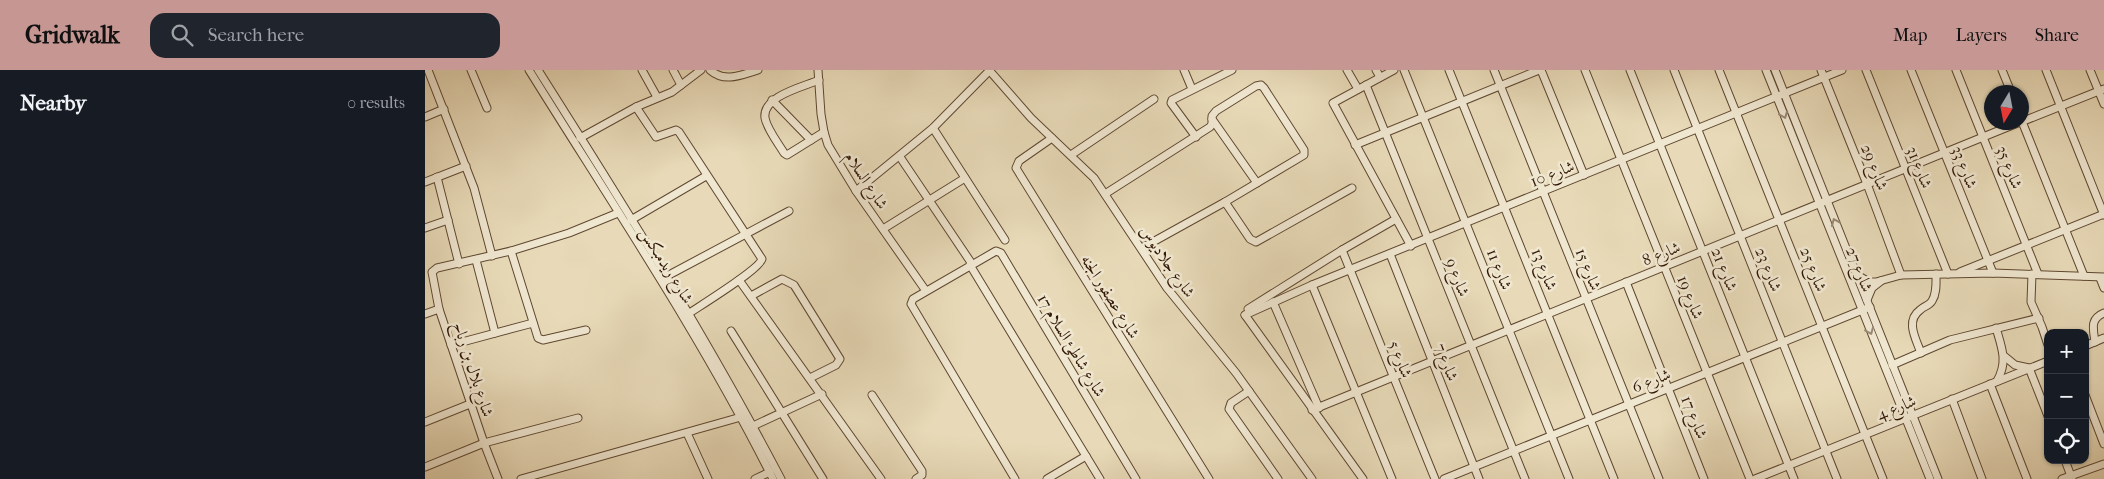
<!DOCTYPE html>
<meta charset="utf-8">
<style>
body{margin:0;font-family:"IM FELL French Canon",Amiri,serif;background:#20242c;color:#f1f3f6}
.controls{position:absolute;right:15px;bottom:15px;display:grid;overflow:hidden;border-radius:10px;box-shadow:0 1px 4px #0004}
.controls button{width:45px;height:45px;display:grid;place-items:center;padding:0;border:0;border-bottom:1px solid #363941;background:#171b24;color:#f1f3f6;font:25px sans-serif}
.compass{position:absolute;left:1559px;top:15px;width:45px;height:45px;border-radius:50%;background:#171b24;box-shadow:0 1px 4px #0004;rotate:190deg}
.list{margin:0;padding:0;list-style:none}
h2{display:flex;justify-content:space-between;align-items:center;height:65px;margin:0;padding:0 20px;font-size:21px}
h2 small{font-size:16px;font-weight:400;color:#9ea1a6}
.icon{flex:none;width:28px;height:28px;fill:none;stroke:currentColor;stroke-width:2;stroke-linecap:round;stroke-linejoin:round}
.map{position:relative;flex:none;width:1679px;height:409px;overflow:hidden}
header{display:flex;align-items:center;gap:30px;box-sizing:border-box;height:70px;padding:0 25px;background:#c59692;color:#111}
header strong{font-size:24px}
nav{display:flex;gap:28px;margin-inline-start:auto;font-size:18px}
.search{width:350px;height:45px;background:#20242c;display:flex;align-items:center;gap:12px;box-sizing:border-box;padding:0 18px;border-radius:15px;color:#9ea1a6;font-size:19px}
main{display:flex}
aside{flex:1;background:#171b24}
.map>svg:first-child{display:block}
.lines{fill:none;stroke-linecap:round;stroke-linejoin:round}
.minor-casing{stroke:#5f4831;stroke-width:9}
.minor{stroke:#f0e7d1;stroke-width:7}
.oneway{stroke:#9a8975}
.labels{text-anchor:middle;stroke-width:5;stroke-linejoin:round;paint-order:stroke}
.street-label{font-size:16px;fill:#311704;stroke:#f0e7d1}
</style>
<header>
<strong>Gridwalk</strong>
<div class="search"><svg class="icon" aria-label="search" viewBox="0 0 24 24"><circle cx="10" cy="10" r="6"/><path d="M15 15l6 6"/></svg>Search here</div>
<nav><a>Map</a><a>Layers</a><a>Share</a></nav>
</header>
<main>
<aside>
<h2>Nearby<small>0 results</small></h2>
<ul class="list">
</ul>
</aside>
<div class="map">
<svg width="1679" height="409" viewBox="0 0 1679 409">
<rect width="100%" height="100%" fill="#e8dab8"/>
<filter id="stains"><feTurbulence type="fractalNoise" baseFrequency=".004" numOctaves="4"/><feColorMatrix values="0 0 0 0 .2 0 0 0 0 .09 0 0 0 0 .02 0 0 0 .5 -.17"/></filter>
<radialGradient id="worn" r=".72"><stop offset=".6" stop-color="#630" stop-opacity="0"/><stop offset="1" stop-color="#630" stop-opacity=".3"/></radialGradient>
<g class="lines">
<defs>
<g id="minor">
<polyline points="3,0 49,118 67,186"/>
<polyline points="46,0 62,38"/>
<path d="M 104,0 C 188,135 277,267 348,409"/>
<path d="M 113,0 C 198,134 282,268 356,409"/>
<polyline points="217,0 232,27"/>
<polyline points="248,0 256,15"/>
<path d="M 285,0 C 300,13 316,5 333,0"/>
<polyline points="393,0 396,44 399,62 403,75 431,121 501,221"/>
<polyline points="564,0 606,48 669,108 742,218 811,303 887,409"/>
<polyline points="759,0 767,19"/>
<polyline points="922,0 933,19"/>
<polyline points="951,0 955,7"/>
<polyline points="969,0 908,33 986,176"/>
<polyline points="979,0 1144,409"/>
<polyline points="1024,0 1189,409"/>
<polyline points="1069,0 1234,409"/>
<polyline points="1116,0 1159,105"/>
<polyline points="1160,0 1325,409"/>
<polyline points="1205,0 1369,409"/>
<polyline points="1249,0 1412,409"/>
<polyline points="1294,0 1458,409"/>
<polyline points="1341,0 1505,409"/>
<polyline points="1350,0 1513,409"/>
<polyline points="1396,0 1442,114 1476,205"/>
<polyline points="1441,0 1523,204"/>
<polyline points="1486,0 1568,203"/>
<polyline points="1531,0 1613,204"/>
<polyline points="1577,0 1586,22"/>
<polyline points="1621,0 1679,145"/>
<polyline points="1665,0 1679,34"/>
<path d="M 394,10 C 378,17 337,26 340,48 C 342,59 353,73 359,83 L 362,85 L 399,62"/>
<polyline points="941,15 1100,409"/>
<polyline points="347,30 386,70"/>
<path d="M 211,37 L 231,67 L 251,60 L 254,62 L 337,189 C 334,200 273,237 260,246"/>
<polyline points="0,47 19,39"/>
<polyline points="787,49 832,113"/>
<polyline points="1596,49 1659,206"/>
<polyline points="1596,52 1679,19"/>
<polyline points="508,58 580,170"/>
<polyline points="771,67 746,33 747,30 807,0"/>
<polyline points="155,68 211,37 247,22 276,0"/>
<polyline points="627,68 594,91 591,98 784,409"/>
<polyline points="930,75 1114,0"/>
<polyline points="646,85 729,29"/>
<polyline points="475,87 547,194"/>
<polyline points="12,107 34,194"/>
<polyline points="0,112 41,96"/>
<polyline points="431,121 508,58 565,0"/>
<polyline points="680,124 785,57 787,54 787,46 791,41 831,16 836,15 839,18 879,80 879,85 800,132 717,178"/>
<polyline points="800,132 825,169 831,172 927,118"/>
<polyline points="206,150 281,106"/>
<polyline points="0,158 23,150"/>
<polyline points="458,159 540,108"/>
<polyline points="917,180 1010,409"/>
<polyline points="86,181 113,268 118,270 161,260"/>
<polyline points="965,184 1054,409"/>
<polyline points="51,190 70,263"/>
<polyline points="545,195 675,409"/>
<polyline points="1535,202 1679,144"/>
<polyline points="1607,204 1606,232 1617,257 1623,275"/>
<polyline points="1432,205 1444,212 1451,212 1476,205 1568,203 1679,207"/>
<polyline points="242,206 364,141"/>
<polyline points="1675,208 1679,218"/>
<polyline points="314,210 456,409"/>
<polyline points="1201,212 1279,409"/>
<polyline points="887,215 967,409"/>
<polyline points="326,226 357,209 369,215 415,289 411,295 385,308"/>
<polyline points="1442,230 1447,218 1456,211"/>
<polyline points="848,232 894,338"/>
<polyline points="823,239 917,180 971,149"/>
<polyline points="0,244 14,239"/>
<polyline points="820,245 887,215 1417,0"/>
<polyline points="820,245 938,409"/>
<path d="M 1571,258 C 1577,278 1583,292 1572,311"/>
<polyline points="306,261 398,409"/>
<path d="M 1670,272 C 1668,258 1665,249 1679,243"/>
<polyline points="26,275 108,253"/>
<polyline points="1660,276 1679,268"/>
<path d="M 1496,283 C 1491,269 1480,251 1495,240 C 1499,236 1504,236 1507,231 C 1512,223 1511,213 1511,204"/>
<polyline points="1579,286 1590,295 1604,298 1623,346"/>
<polyline points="1467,295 1525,270 1614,248"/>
<polyline points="1565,314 1602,409"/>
<polyline points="824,321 806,333 804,339 853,409"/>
<polyline points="447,325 497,401 497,405 491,409"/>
<polyline points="1660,325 1679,374"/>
<polyline points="1527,329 1557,409"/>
<polyline points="887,340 1595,52"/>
<polyline points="0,352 45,334"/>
<polyline points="328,356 397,324"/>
<polyline points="262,363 283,409"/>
<polyline points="1640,390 1647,409"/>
<polyline points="0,397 59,373 153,348"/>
<polyline points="73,409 59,373 14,239 7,202 12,198 86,181 144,163 193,143"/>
<polyline points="96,409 316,347"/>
<polyline points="330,409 345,402"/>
<polyline points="590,409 486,234 488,229 571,181 576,183 711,409"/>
<polyline points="622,409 661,386"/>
<polyline points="1019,409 1445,237"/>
<polyline points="1330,409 1623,291"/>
<polyline points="1637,409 1679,394"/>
</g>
</defs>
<use href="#minor" class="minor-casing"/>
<use href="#minor" class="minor"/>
</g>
<defs><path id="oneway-chevron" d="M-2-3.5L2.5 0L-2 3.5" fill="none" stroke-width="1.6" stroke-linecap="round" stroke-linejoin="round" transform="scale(1.25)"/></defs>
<g class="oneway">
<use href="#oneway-chevron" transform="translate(1359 45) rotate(69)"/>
<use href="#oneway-chevron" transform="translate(1410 152) rotate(-113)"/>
<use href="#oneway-chevron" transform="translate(1445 261) rotate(68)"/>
</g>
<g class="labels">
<g class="street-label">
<text transform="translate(1450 97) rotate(68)" y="6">شارع 29</text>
<text transform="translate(1495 97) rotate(68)" y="6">شارع 31</text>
<text transform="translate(1540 97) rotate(68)" y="6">شارع 33</text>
<text transform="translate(1585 97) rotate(68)" y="6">شارع 35</text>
<text transform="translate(1127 103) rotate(-22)" y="6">شارع 10</text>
<text transform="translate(442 110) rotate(57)" y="6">شارع السلام</text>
<text transform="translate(1236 183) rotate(-22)" y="6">شارع 8</text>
<text transform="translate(743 191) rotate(55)" y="6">شارع جلاديوس</text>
<text transform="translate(242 195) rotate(58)" y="6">شارع ريدمبكس</text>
<text transform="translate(1075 199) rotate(68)" y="6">شارع 11</text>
<text transform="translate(1120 199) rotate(68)" y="6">شارع 13</text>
<text transform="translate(1164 199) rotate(68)" y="6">شارع 15</text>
<text transform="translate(1300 199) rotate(68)" y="6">شارع 21</text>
<text transform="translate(1344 199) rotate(68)" y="6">شارع 23</text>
<text transform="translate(1389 199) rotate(68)" y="6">شارع 25</text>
<text transform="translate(1435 199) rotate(68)" y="6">شارع 27</text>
<text transform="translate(1033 207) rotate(68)" y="6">شارع 9</text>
<text transform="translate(686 226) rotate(58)" y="6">شارع عصفور الجنه</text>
<text transform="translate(1266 227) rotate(68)" y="6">شارع 19</text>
<text transform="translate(647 275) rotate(59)" y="6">شارع شاطئ السلام 17</text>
<text transform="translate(976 289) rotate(68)" y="6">شارع 5</text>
<text transform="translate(1022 292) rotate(68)" y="6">شارع 7</text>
<text transform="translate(49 299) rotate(72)" y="6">شارع بلال بن رباح</text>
<text transform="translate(1226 310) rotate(-22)" y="6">شارع 6</text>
<text transform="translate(1471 337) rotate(-22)" y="6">شارع 4</text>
<text transform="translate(1270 347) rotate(68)" y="6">شارع 17</text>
</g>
</g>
<rect width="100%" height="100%" filter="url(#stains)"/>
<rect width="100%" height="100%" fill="url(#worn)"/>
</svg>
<div class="controls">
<button>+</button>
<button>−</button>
<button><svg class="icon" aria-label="locate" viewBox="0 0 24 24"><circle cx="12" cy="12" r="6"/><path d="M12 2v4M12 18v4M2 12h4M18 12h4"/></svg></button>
</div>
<svg class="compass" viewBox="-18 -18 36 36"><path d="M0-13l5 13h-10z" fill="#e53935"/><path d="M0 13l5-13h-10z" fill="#9ea1a6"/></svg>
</div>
</main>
